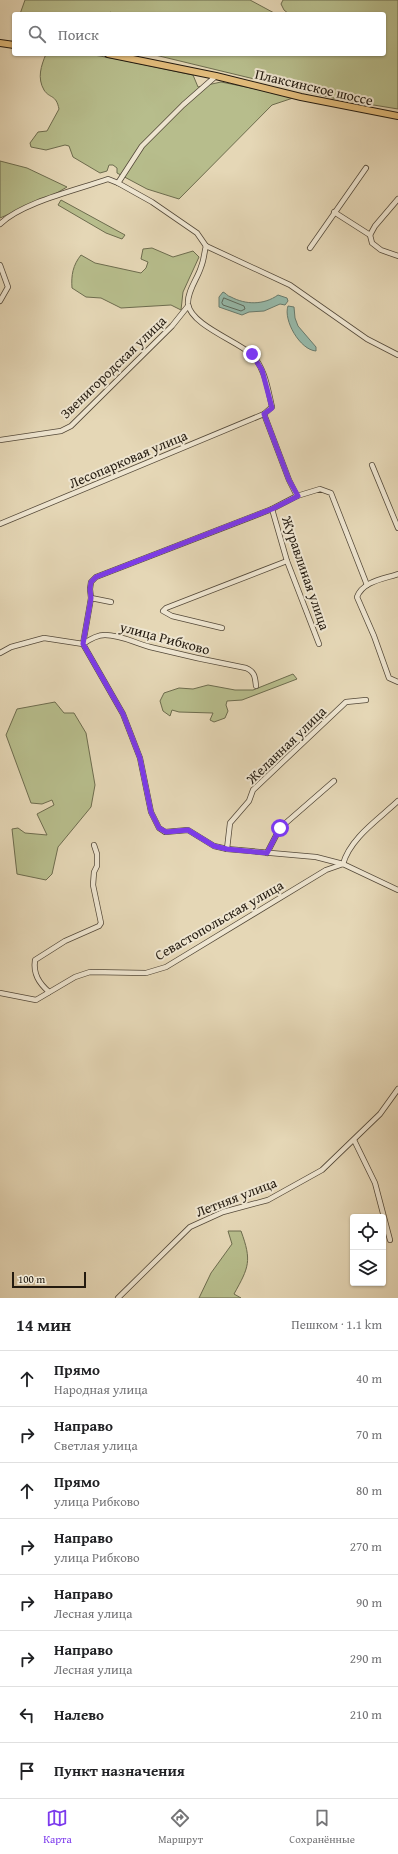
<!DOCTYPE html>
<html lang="ru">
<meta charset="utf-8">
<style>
body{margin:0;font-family:"Gentium Book Plus",serif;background:#f2f2f2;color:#202124}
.controls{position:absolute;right:12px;bottom:12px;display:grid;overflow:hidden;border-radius:4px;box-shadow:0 1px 3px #0004}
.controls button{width:36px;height:36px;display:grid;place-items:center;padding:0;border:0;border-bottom:1px solid #e0e0e0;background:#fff;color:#202124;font:20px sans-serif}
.scale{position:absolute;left:12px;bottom:10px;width:74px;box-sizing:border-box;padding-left:4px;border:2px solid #231a0f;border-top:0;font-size:11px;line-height:14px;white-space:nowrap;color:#231a0f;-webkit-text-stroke:3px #eee5d0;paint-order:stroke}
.stop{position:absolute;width:12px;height:12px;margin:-9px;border:3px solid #7c3aed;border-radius:50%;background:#fff}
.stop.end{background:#7c3aed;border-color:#fff;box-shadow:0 1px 4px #0008}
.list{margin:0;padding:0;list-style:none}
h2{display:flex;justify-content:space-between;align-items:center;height:52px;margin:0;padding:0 16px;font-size:17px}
h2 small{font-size:13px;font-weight:400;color:#757577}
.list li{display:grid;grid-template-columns:26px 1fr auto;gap:12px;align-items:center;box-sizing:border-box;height:56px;padding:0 16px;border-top:1px solid #e0e0e0}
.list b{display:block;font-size:15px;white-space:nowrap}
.list p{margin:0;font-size:13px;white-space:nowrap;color:#757577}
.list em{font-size:13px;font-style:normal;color:#757577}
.icon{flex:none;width:22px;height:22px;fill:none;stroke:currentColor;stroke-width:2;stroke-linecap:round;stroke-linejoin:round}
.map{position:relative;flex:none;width:398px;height:1298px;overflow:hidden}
.search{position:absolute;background:#fff;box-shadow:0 1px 3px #0004;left:12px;right:12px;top:12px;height:44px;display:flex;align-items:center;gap:10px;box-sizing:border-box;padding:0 14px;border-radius:4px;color:#757577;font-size:15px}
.sheet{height:500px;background:#fff}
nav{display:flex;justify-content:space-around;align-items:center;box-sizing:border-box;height:56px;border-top:1px solid #e0e0e0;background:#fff;font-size:11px;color:#757577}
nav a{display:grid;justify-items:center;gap:2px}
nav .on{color:#7c3aed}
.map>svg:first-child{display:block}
.green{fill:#b7bd8c;stroke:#6d6c4e}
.water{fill:#96baab;stroke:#687a6d}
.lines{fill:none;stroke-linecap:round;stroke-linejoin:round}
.shore{stroke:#5c6a5d;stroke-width:1}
.minor-casing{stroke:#544939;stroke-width:6}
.major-casing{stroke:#231a0f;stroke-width:8}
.minor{stroke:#eee5d0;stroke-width:4.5}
.major{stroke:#e2bc7b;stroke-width:6}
.route{stroke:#7c3aed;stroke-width:5}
.labels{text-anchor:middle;stroke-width:4;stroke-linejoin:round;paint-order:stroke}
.street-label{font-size:14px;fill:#231a0f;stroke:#eee5d0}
</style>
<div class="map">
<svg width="398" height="1298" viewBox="0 0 398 1298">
<rect width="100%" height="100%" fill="#e5d7b6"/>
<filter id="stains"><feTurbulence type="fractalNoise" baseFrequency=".005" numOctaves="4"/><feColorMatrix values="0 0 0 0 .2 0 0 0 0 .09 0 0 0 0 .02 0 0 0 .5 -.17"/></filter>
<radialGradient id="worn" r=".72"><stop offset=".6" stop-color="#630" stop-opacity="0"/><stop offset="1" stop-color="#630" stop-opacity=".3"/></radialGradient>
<g class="green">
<polygon points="25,0 250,0 276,14 112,14 111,12 107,14 20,14"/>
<polygon points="283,0 398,0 398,109 337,99 151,54 384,54 384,14 289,14 284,10 281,4"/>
<path d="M 46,54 L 88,54 L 117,59 L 193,75 L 198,87 L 221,82 L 296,97 L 272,105 L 179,199 L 147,189 L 117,173 L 117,168 L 113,165 L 109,165 L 107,171 L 100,173 L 73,157 L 69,146 L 65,145 L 46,150 L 31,147 L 30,143 L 38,132 L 47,131 L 59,109 C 56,94 50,99 44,90 C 37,78 41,66 46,54 Z"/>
<polygon points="0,161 27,168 67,187 55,194 0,218"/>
<polygon points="61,200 125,235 122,239 106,233 58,205"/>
<path d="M 152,248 L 173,257 L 193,251 L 199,257 L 183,292 L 181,310 L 171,305 L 121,308 L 101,298 L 86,297 L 72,288 C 71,275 73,265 81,255 L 95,263 L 141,273 L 146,268 L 148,262 L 141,259 L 143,249 Z"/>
<polygon points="293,674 297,679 242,700 227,701 226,705 228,711 225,718 214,722 210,720 213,713 179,712 172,710 170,716 163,711 160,701 164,693 179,688 193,689 208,685 235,690 253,690"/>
<polygon points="55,702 64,713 74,713 86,733 95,785 91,807 58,847 52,874 46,880 17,874 12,829 18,828 25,833 47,835 37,814 54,805 52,800 42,804 31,803 6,735 17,709"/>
<path d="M 228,1231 L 241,1231 C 252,1261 249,1267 234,1294 L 241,1298 L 199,1298 L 211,1273 L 232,1244 Z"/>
</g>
<g class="water">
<path d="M 223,292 C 226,293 227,296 231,297 C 246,305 264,305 278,295 L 287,298 L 288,301 L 285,305 L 280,304 L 264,311 L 249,312 L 242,315 L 219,307 L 219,297 Z"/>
<path d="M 288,306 L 294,307 L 295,318 L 298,326 L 316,347 L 316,351 C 300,350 283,320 288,306 Z"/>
</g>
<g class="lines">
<polygon class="shore" points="224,298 244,306 245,309 241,311 223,305 222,303"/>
<defs>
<g id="minor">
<polyline points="118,183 142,146 183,105 216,76"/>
<polyline points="334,212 370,235"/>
<path d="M 0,224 C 23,202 77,190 108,179 L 118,183 L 152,202 L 197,233 L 206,246"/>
<polyline points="370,235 375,226 398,199"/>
<polyline points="370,235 372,243 381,250 398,256"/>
<path d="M 206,246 C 204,253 204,260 201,267 C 198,278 187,291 188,304 C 191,325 237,341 251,354 C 265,367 268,390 272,407 L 264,414 L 289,480 L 297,496"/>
<polyline points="206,246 290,285 367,339 398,355"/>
<polyline points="310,248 366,168"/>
<polyline points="0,265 8,287 0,301"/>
<polyline points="0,440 61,431 71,426 172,326 188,306"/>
<polyline points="372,465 398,528"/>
<polyline points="272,509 287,561 319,644"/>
<polyline points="0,524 264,414"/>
<path d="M 398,574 C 384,579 363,581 357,597 L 374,636 L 389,678 L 398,682"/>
<polyline points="367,585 331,493 320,489 297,496 272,509 96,577 91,582 90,589 91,598 83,644 123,714 140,758 151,812 159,828 165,832 188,830 214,846 227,849 316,857 343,864 398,890"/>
<polyline points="91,598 111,602"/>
<polyline points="222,628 172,616 163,611 166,608 287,561"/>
<path d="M 0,653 L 11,647 L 44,638 L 83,644 C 90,639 97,635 105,635 C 122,635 134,643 150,647 C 182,655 214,662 246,668 C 255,672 255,677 256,686"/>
<polyline points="227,849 230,823 249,801 253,790 346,702 366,700"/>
<polyline points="267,853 280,828 334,781"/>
<path d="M 343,864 C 350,838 379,819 398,801"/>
<path d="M 49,992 C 39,983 33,974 35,960 L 65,941 L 99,926 L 101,923 L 93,885 L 94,872 L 97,866 L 97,854 L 94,845"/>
<polyline points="0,993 36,1000 75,977 90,972 146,973 166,967 326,870 343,864"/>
<polyline points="354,1140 375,1183 390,1240"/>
<polyline points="118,1298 190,1227 223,1212 268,1200 322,1170 380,1114 398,1089"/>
</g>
<g id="major">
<polyline points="0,43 14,45"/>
<polyline points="108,54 216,76 301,97 398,116"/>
</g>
</defs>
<use href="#minor" class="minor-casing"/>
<use href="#major" class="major-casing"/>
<use href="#minor" class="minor"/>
<use href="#major" class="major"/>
</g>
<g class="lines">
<polyline class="route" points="252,354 262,370 272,408 264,414 289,480 298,496 272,509 96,577 91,582 90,589 91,598 83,644 123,714 140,758 151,812 159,828 166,832 188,830 214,846 227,849 267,853 280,828"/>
</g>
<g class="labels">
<g class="street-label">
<text transform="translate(314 87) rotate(13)" y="5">Плаксинское шоссе</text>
<text transform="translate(113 367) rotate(-44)" y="5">Звенигородская улица</text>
<text transform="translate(128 459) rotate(-23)" y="5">Лесопарковая улица</text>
<text transform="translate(306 573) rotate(71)" y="5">Журавлиная улица</text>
<text transform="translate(165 638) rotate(15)" y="5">улица Рибково</text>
<text transform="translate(286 745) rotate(-44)" y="5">Желанная улица</text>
<text transform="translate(219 920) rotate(-30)" y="5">Севастопольская улица</text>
<text transform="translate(236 1197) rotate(-21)" y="5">Летняя улица</text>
</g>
</g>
<rect width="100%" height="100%" filter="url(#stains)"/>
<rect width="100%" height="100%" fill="url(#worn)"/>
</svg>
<div class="controls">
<button><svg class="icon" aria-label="locate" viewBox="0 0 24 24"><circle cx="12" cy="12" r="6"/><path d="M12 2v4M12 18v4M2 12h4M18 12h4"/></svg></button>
<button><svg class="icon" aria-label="layers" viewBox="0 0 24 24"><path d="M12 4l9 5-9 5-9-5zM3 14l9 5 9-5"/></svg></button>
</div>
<div class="scale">100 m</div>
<div class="stop" style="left:280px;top:828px"></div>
<div class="stop end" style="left:252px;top:354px"></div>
<div class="search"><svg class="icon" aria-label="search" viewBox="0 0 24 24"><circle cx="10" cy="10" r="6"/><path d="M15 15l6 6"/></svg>Поиск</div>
</div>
<section class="sheet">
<h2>14 мин<small>Пешком · 1.1 km</small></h2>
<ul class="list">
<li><svg class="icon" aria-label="ahead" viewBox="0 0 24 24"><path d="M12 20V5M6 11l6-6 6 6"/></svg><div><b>Прямо</b><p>Народная улица</p></div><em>40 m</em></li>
<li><svg class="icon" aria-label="right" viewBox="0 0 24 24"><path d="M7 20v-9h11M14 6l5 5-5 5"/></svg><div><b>Направо</b><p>Светлая улица</p></div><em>70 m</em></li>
<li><svg class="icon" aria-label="ahead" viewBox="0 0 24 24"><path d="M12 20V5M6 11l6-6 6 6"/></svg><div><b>Прямо</b><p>улица Рибково</p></div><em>80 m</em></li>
<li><svg class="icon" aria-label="right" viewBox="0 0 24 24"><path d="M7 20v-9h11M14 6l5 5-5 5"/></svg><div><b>Направо</b><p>улица Рибково</p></div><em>270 m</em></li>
<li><svg class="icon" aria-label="right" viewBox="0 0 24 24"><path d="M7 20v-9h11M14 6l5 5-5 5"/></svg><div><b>Направо</b><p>Лесная улица</p></div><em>90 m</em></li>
<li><svg class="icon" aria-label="right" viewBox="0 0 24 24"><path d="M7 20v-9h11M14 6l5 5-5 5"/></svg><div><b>Направо</b><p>Лесная улица</p></div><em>290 m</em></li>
<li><svg class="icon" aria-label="left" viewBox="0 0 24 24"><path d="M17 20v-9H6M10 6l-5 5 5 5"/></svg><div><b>Налево</b></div><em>210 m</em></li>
<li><svg class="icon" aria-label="arrive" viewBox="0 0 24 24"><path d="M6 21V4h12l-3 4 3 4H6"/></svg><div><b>Пункт назначения</b></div></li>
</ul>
</section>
<nav>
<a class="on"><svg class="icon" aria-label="map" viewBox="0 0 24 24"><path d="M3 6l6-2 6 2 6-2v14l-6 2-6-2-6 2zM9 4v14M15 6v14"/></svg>Карта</a>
<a><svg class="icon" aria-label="directions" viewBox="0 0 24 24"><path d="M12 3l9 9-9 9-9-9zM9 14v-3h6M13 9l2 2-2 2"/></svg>Маршрут</a>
<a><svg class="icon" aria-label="saved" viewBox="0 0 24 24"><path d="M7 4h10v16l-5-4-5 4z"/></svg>Сохранённые</a>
</nav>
